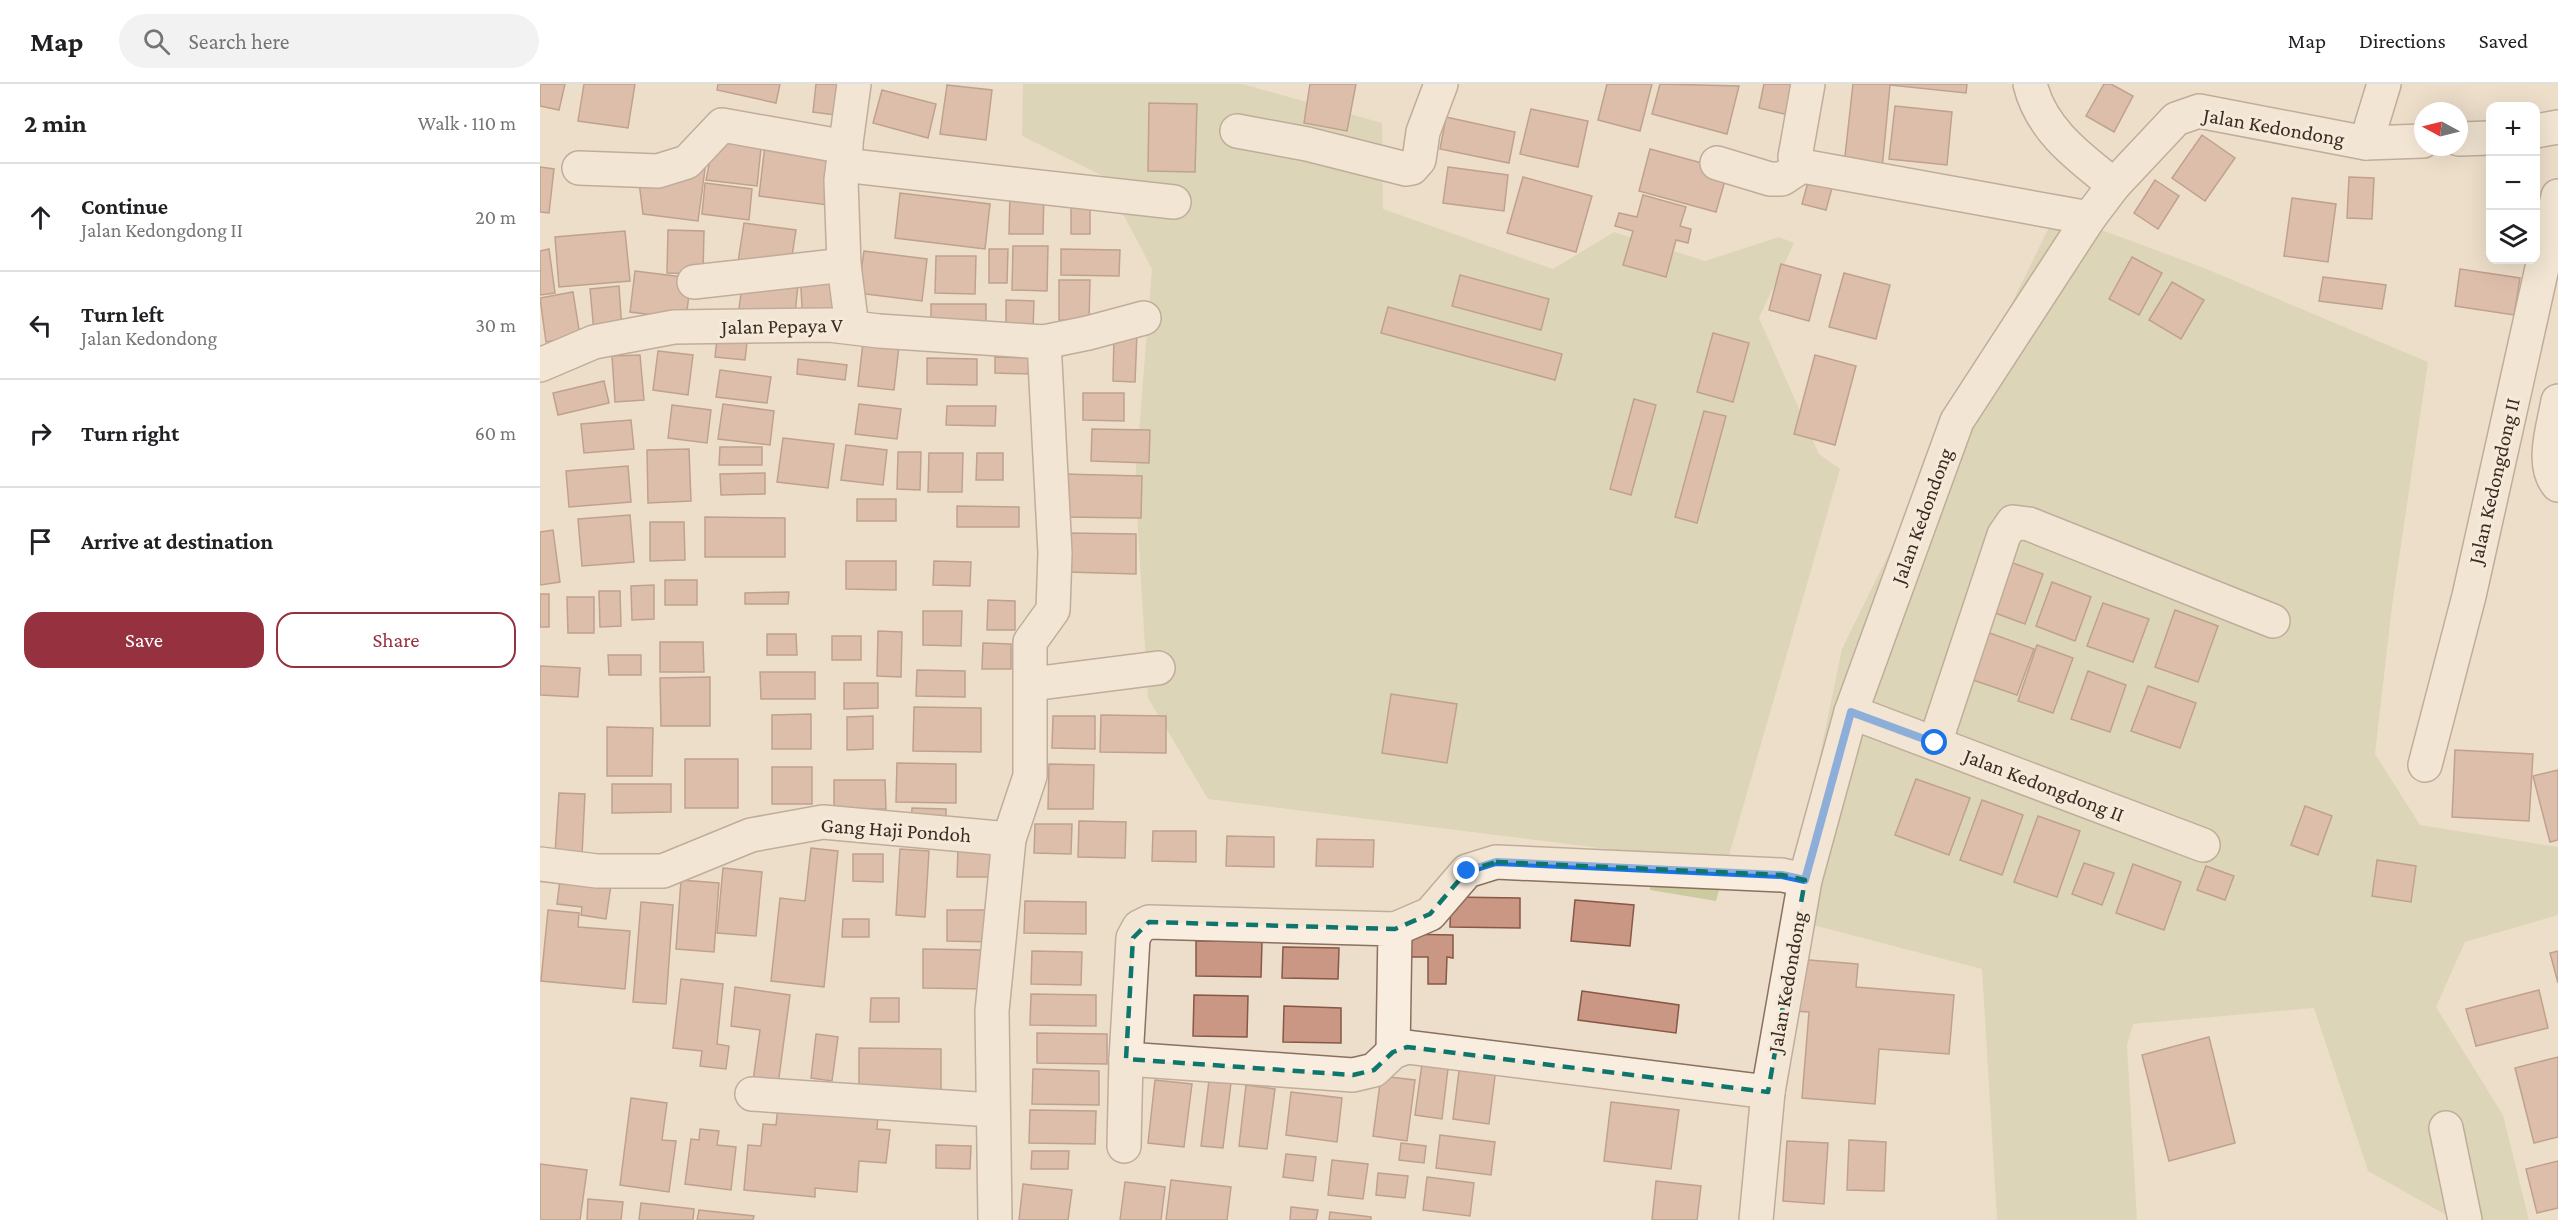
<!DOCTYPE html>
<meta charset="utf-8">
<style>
body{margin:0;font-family:"Crimson Pro",serif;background:#f2f2f2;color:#202124}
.controls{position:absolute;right:18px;top:18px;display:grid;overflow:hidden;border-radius:12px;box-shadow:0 6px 24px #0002}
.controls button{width:54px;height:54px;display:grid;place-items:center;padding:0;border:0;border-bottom:2px solid #e0e0e0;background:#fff;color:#202124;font:30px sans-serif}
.compass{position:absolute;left:1874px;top:18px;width:54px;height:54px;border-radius:50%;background:#fff;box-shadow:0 6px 24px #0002;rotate:277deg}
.stop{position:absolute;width:18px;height:18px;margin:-14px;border:4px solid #1a73e8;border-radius:50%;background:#fff}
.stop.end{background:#1a73e8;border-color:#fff;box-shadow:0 2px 6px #0008}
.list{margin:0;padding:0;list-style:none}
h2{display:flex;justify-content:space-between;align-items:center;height:78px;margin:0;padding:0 24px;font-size:26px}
h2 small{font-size:20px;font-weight:400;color:#757577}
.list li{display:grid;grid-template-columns:39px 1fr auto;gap:18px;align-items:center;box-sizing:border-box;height:108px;padding:0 24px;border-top:2px solid #e0e0e0}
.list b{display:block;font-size:22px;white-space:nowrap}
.list p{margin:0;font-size:20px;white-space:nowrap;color:#757577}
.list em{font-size:20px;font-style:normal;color:#757577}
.actions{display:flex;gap:12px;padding:18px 24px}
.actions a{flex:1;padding:14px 0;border:2px solid #963240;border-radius:18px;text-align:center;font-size:21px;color:#963240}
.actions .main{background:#963240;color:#fff}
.icon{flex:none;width:33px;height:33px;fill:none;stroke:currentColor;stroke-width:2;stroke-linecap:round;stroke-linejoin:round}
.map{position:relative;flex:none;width:2018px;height:1136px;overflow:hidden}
header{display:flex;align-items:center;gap:36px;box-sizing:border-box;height:84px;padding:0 30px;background:#fff;border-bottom:2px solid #e0e0e0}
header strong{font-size:28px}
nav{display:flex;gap:33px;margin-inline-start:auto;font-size:21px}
.search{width:420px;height:54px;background:#f2f2f2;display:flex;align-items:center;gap:15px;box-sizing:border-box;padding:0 21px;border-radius:33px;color:#757577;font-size:22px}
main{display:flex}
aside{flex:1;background:#fff}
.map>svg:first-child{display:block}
.green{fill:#cbcb9f}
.building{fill:#c99783;stroke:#885846;stroke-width:1.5}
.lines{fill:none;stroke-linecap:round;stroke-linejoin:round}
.minor-casing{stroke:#8a705f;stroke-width:36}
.minor{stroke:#f8edde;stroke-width:33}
.route{stroke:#1a73e8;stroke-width:8}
.marked{fill:none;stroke:#0f766e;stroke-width:4.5;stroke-dasharray:12 8;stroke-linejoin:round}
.labels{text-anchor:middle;stroke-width:6;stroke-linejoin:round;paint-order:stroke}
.street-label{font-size:21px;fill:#3b2b22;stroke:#f5eada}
</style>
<header>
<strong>Map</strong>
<div class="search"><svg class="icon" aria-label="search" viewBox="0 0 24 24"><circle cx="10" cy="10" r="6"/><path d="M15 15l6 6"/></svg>Search here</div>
<nav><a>Map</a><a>Directions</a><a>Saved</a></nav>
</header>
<main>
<aside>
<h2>2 min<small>Walk · 110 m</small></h2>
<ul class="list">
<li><svg class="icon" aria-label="ahead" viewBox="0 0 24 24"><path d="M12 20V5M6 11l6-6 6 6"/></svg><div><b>Continue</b><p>Jalan Kedongdong II</p></div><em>20 m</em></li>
<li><svg class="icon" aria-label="left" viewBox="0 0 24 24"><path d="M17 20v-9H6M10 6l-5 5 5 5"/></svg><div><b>Turn left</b><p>Jalan Kedondong</p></div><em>30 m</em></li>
<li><svg class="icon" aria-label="right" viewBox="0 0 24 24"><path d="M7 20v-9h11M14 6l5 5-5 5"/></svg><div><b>Turn right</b></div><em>60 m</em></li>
<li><svg class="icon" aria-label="arrive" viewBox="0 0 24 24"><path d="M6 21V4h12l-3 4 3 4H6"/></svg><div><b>Arrive at destination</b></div></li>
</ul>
<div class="actions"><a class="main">Save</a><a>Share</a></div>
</aside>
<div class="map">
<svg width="2018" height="1136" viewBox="0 0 2018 1136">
<rect width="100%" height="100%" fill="#eddecb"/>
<g class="green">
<polygon points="483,0 702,0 842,39 843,125 1013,185 1074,148 1165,177 1239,153 1254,159 1219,234 1279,370 1300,385 1176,817 1110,806 1108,770 668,715 608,614 595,397 612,185 563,92 482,52"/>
<polygon points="1516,129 1664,184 1888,278 1852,522 1835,670 1880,741 2018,763 2018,831 1925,858 1896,923 1963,1031 1989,1136 1915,1136 1828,1087 1774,924 1593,940 1587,961 1597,1136 1457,1136 1442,885 1246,834 1302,565"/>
</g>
<g class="building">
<polygon points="0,0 25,0 19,26 0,22"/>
<polygon points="44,0 95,0 88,44 38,37"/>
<polygon points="178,0 240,0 236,19 177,6"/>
<polygon points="276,0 307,0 303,32 273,28"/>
<polygon points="770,0 816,0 807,47 764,39"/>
<polygon points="1067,0 1112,0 1100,47 1058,36"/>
<polygon points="1120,0 1199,2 1187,50 1112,30"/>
<polygon points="1224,0 1260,0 1253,32 1219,24"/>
<polygon points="1313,0 1427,0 1426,9 1350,1 1342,85 1304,81"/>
<polygon points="1564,0 1571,0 1593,12 1574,48 1546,32"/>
<polygon points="407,1 452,6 446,56 400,50"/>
<polygon points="342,6 396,20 388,54 333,39"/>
<polygon points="609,19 657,20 655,88 608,87"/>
<polygon points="1355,22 1412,28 1407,81 1349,75"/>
<polygon points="991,25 1048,37 1038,83 980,70"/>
<polygon points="906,33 975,48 969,79 900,65"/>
<polygon points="175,50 222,55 217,102 166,96"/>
<polygon points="1662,51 1695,74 1665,117 1632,94"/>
<polygon points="225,61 295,70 288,121 219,112"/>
<polygon points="1110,65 1188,86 1176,128 1099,107"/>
<polygon points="147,79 165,85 158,137 103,130 99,98"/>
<polygon points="0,83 14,85 9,129 0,128"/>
<polygon points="908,83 968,91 964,127 903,119"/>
<polygon points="1271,87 1295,93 1286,126 1262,120"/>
<polygon points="983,93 1052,112 1036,168 967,149"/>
<polygon points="1809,93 1834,94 1832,135 1807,134"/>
<polygon points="1615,96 1639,112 1618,145 1594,129"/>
<polygon points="165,99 212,105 209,136 162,130"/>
<polygon points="470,107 504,108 503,150 469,150"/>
<polygon points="360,109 450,120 445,165 355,154"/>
<polygon points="1103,111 1146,123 1140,142 1151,145 1148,159 1136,156 1126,193 1083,181 1093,147 1075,142 1079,129 1097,133"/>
<polygon points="1752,114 1796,120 1788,178 1744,172"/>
<rect x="531" y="120" width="19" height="30"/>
<polygon points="204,139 256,146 250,185 198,178"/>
<polygon points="128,146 164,147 163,190 127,189"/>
<polygon points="85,147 90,197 19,203 15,153"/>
<polygon points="473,162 508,162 507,207 472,206"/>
<polygon points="9,165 15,209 0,211 0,167"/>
<polygon points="449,165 468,165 467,199 449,199"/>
<polygon points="521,165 580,166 579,192 521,191"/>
<polygon points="324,167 387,175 382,217 318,209"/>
<polygon points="396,172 436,172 435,210 395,209"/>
<polygon points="1592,173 1622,189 1599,231 1569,215"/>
<polygon points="1241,180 1281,191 1269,237 1229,226"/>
<polygon points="301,185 304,237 263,239 260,188"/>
<polygon points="1920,185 1980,194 1974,231 1915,222"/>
<polygon points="95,187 151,194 146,235 90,228"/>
<polygon points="1304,189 1350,201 1336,255 1289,243"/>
<polygon points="920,191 1009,215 1001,246 912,222"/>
<polygon points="1783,193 1846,201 1842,225 1779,217"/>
<polygon points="203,195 258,201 254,239 198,232"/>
<polygon points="519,196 550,196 549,237 519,236"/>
<polygon points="1632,198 1664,216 1641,255 1609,236"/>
<polygon points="79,202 82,246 54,248 50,205"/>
<polygon points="33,208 40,252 6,258 0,214"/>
<polygon points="466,216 494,217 493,246 466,245"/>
<polygon points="391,220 446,220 446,247 391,246"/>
<polygon points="848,223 1022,270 1015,296 841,249"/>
<polygon points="597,249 595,298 573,297 574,250"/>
<polygon points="1173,249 1209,259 1193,318 1157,308"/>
<polygon points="177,254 207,258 205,276 175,273"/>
<polygon points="323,258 359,262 354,306 318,302"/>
<polygon points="118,267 153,271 148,311 113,306"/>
<polygon points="100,271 104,316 75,318 72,272"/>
<polygon points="1275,271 1316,282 1295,361 1254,350"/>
<polygon points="455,273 490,274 489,290 455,289"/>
<polygon points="387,274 437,275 437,301 387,300"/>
<polygon points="258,275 307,281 305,296 257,290"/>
<polygon points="180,286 231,293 227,319 176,313"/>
<polygon points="64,297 69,319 18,331 13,309"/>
<polygon points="543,309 584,309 584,337 543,336"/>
<polygon points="1094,315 1116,321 1091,411 1070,405"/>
<polygon points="183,320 234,327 230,361 178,355"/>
<polygon points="319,320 361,325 357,355 315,350"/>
<polygon points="132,321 171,326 167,359 128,354"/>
<polygon points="407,322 456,322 455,342 406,341"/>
<polygon points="1164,327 1186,332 1157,439 1135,433"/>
<polygon points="91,336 94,365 44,369 41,340"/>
<polygon points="552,345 610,346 609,379 551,377"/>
<polygon points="243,354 294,360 288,404 237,398"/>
<polygon points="306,361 347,366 343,401 301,396"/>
<polygon points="180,363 222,363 222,381 179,381"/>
<polygon points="149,365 151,417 108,419 107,366"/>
<polygon points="358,368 381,368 380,406 357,405"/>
<polygon points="389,369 423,369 422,408 388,408"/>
<polygon points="437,369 463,369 463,396 436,396"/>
<polygon points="88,382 91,418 29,423 26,387"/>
<polygon points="225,389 225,410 181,411 180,390"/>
<polygon points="523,390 602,392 601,434 522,433"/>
<rect x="317" y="415" width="39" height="22"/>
<polygon points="417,422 479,423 479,443 417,443"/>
<polygon points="90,431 94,478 42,482 38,435"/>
<polygon points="165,433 245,434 245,473 165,473"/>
<polygon points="110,438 144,438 145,476 110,477"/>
<polygon points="13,446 20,498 0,501 0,448"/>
<polygon points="527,449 596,450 596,490 527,488"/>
<polygon points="1465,476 1503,490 1485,540 1447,526"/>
<polygon points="306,477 356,477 356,506 306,505"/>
<polygon points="394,477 431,478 430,502 393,501"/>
<rect x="125" y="496" width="32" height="25"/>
<polygon points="1512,498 1551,513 1535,557 1496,542"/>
<polygon points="114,501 114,535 92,536 91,502"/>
<polygon points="59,507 80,507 81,542 60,543"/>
<polygon points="249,508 248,520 205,520 205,509"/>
<rect x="0" y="510" width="9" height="33"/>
<polygon points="27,513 54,513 54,549 28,549"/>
<polygon points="448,516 475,517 475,546 447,546"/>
<polygon points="1563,519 1609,535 1593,578 1547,562"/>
<polygon points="1635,526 1678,542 1658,598 1615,583"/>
<polygon points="383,527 422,527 421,562 383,561"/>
<polygon points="338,547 362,548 361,593 337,592"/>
<polygon points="1444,547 1494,565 1477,611 1427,594"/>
<polygon points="227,550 256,550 257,571 227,571"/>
<rect x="292" y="552" width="29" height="24"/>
<polygon points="120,558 163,558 164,588 120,588"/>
<polygon points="443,559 471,560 471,585 442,585"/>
<polygon points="1497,561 1533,574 1513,629 1478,617"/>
<polygon points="68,571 101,571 101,591 69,591"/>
<polygon points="0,582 40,584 38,613 0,611"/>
<polygon points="377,586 425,587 425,613 376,612"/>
<polygon points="1548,587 1586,601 1570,648 1531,635"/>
<polygon points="220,588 275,588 275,615 221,615"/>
<polygon points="170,593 170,642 121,642 120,594"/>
<polygon points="304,599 338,599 338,624 304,625"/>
<polygon points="1608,602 1656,619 1640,664 1591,647"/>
<polygon points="851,610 917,620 907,679 842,669"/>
<polygon points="374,623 441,624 441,668 373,667"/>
<polygon points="271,630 271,665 232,665 232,631"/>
<polygon points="561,631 626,632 626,669 560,668"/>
<polygon points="333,632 333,665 307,666 307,633"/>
<polygon points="513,632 555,632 555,665 512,664"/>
<polygon points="67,643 113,644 112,692 67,692"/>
<polygon points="1915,666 1993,670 1989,737 1912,733"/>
<rect x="145" y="675" width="53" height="49"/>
<polygon points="357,679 416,680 416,719 356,718"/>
<polygon points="509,680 554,681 553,725 508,725"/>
<rect x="232" y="683" width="40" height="37"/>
<polygon points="2018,686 2018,756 2010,758 1993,692"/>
<polygon points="1376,695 1430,714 1409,771 1355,751"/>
<polygon points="294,696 345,696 346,725 294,725"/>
<polygon points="72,700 131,700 131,728 72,729"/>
<polygon points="19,709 45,710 42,771 15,770"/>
<polygon points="1442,716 1483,731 1462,791 1420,776"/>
<polygon points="1765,722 1792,732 1778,771 1751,761"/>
<polygon points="372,724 406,725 406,744 371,743"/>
<polygon points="1498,732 1540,747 1517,813 1474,798"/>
<polygon points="539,737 586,738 585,774 538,773"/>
<polygon points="495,740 532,740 531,770 494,769"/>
<polygon points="613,747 656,747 656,778 612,777"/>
<polygon points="687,752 734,753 734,783 686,782"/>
<polygon points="777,755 834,756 833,783 776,782"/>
<polygon points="271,764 298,767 284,903 231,897 240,814 265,817"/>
<polygon points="360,765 389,767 385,833 356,831"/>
<polygon points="418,765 455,765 455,793 417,793"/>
<polygon points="313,770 343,770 343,798 313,797"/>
<polygon points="1837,776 1876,782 1871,818 1832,812"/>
<polygon points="1544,779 1574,789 1562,821 1532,810"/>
<polygon points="1593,780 1641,798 1624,846 1576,829"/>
<polygon points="1666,782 1694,792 1685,816 1657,806"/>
<polygon points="183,784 222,788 216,852 177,849"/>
<polygon points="20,795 71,801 66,835 41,831 42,823 17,820"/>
<polygon points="141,796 179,799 174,868 136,865"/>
<polygon points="911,813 980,814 980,844 910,843"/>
<polygon points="1035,816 1094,821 1090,862 1031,857"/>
<polygon points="485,817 546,818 546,850 484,849"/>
<polygon points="101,818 133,821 126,920 93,918"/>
<polygon points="8,826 39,829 38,843 90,847 85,905 1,897"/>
<polygon points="407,826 453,826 452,858 407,857"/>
<polygon points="303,835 329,835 329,853 302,853"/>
<polygon points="860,850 913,851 913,874 907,873 906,900 888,900 888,873 860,873"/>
<polygon points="656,857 722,857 721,893 656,892"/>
<polygon points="743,863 799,864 798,895 742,894"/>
<polygon points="383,865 445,866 444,905 383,904"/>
<polygon points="492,867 542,868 541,901 491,900"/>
<polygon points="2018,867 2018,899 2010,869"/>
<polygon points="1257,875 1318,880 1316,903 1414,911 1409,970 1339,965 1335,1020 1262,1014 1269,928 1253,927"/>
<polygon points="141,895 183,900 177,960 189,962 186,985 160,982 162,967 133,964"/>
<polygon points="195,903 250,911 238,1001 213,997 220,946 191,942"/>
<polygon points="1999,906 2008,944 1936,962 1926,925"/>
<polygon points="1042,907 1139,921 1136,949 1038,936"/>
<polygon points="491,910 556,911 556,942 490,941"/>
<polygon points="654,911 708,912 707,953 653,952"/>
<polygon points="331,914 359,914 359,938 330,938"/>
<polygon points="744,922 801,924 801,959 743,958"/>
<polygon points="497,949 567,950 567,980 497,979"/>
<polygon points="276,950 298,953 292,997 271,994"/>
<polygon points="1669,953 1695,1059 1629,1077 1602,971"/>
<polygon points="319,964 401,965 401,1010 319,1008"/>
<polygon points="884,965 910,968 902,1035 875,1031"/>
<polygon points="921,971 957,976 949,1040 913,1035"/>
<polygon points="2018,973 2018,1053 1994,1059 1975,984"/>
<polygon points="493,985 559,987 559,1021 492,1020"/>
<polygon points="841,992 875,996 867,1057 833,1052"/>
<polygon points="615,996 652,1000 644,1063 608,1059"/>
<polygon points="669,996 691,999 683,1064 661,1062"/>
<polygon points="706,1001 735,1005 727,1065 699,1062"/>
<polygon points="751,1008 802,1014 797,1058 746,1051"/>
<polygon points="91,1014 127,1019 122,1056 136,1057 129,1108 80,1101"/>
<polygon points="1071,1018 1139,1026 1131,1085 1064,1077"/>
<polygon points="238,1022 338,1031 337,1045 350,1046 346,1079 319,1077 317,1108 275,1104 275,1113 204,1106 208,1061 221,1062 223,1040 236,1041"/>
<polygon points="490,1026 556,1027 555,1060 489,1059"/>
<polygon points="160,1045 179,1047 177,1061 196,1063 191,1106 145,1100 151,1055 159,1056"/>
<polygon points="900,1051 955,1058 951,1091 896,1084"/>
<polygon points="1309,1056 1346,1058 1344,1107 1307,1106"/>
<polygon points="1247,1057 1288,1059 1284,1120 1243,1117"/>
<polygon points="861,1059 886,1062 884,1079 859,1076"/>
<polygon points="396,1061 431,1062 430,1085 396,1084"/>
<polygon points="492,1067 529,1067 528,1085 491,1085"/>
<polygon points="746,1070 776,1073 773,1097 743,1093"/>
<polygon points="792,1076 828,1080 823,1115 788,1111"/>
<polygon points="2018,1077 2018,1124 1997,1129 1986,1085"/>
<polygon points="0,1080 47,1086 40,1136 0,1136"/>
<polygon points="838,1089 868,1092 865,1114 836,1111"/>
<polygon points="887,1093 934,1099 930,1132 883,1126"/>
<polygon points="631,1096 691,1103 687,1136 626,1136"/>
<polygon points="1116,1097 1161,1102 1157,1136 1112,1136"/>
<polygon points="585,1098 625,1103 621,1136 580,1136"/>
<polygon points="483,1100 532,1106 528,1136 479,1136"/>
<polygon points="48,1115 83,1118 81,1136 47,1136"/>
<polygon points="101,1119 154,1125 153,1136 99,1136"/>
<polygon points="751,1123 778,1126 776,1136 750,1136"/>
<polygon points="159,1126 214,1132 213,1136 157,1136"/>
<polygon points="790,1128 831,1133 831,1136 789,1136"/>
</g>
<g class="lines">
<defs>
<g id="minor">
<polyline points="1268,0 1255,73 1257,79 1262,82 1549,134"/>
<path d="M 1490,0 C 1501,46 1539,73 1574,101"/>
<polyline points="697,47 767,60 866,85 872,84 879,76 883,48 901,0"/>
<polyline points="1996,47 2018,43"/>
<polyline points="1919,55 1950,54"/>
<polyline points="1826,59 1844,0"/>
<polyline points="1177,79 1230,95 1242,95 1262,82"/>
<polyline points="303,81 634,118"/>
<polyline points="39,84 118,87 147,78 182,41 306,63"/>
<polyline points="154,198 304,181"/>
<polyline points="312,243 304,181 301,96 314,0"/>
<polyline points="504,258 548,249 604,234"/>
<polyline points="0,281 54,258 134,243 289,241 339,247 504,258 515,469 513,526 490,558 490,692 469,755 452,927 455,1136"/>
<path d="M 2018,317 C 2014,341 2000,381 2018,401"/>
<polyline points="492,600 618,584"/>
<polyline points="1311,628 1663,761"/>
<polyline points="1395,659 1464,451 1473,438 1489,440 1733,537"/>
<polyline points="1885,681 1929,512 2018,112"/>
<polyline points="0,780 57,787 123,787 211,751 283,738 469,755"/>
<polyline points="855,845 890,830 927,787 956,778 1242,791 1265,796"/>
<polyline points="586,975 813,991 834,986 853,968 867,963 1228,1008"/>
<polyline points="212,1010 452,1026"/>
<polyline points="1906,1044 1925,1136"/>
<polyline points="584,1062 586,975 593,854 599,843 609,838 855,845 853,968"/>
<polyline points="1216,1136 1228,1008 1265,796 1311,628 1417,337 1549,134 1574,101 1636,35 1659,27 1826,59 1883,57"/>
</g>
</defs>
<use href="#minor" class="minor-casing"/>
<use href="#minor" class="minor"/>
</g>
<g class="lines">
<polyline class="route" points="927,787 956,778 1242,791 1265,796 1311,628 1395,659"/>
</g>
<path d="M0 0H2018V1136H0ZM 956,778 L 1242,791 L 1265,796 L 1228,1008 L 867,963 L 853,968 L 834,986 L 813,991 L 586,975 L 593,854 L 609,838 L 855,845 L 890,830 L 927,787 Z" fill="#eddecb" fill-opacity=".55" fill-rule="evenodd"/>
<path class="marked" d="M 956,778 L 1242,791 L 1265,796 L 1228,1008 L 867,963 L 853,968 L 834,986 L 813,991 L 586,975 L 593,854 L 609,838 L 855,845 L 890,830 L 927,787 Z"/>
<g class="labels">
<g class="street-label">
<text transform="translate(1734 43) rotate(10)" y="7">Jalan Kedondong</text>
<text transform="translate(242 242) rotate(-1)" y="7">Jalan Pepaya V</text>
<text transform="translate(1954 397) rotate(-77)" y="7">Jalan Kedongdong II</text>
<text transform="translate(1382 432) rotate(-70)" y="7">Jalan Kedondong</text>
<text transform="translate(1504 701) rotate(21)" y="7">Jalan Kedongdong II</text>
<text transform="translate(356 746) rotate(4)" y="7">Gang Haji Pondoh</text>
<text transform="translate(1247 898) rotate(-80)" y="7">Jalan Kedondong</text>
</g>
</g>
</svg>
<div class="controls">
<button>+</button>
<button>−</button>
<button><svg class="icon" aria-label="layers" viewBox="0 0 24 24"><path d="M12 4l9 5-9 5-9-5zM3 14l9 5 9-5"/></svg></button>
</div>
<svg class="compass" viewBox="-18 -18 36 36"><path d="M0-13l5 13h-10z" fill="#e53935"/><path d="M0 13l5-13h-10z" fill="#757577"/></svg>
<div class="stop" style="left:1395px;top:659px"></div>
<div class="stop end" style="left:927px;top:787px"></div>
</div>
</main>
